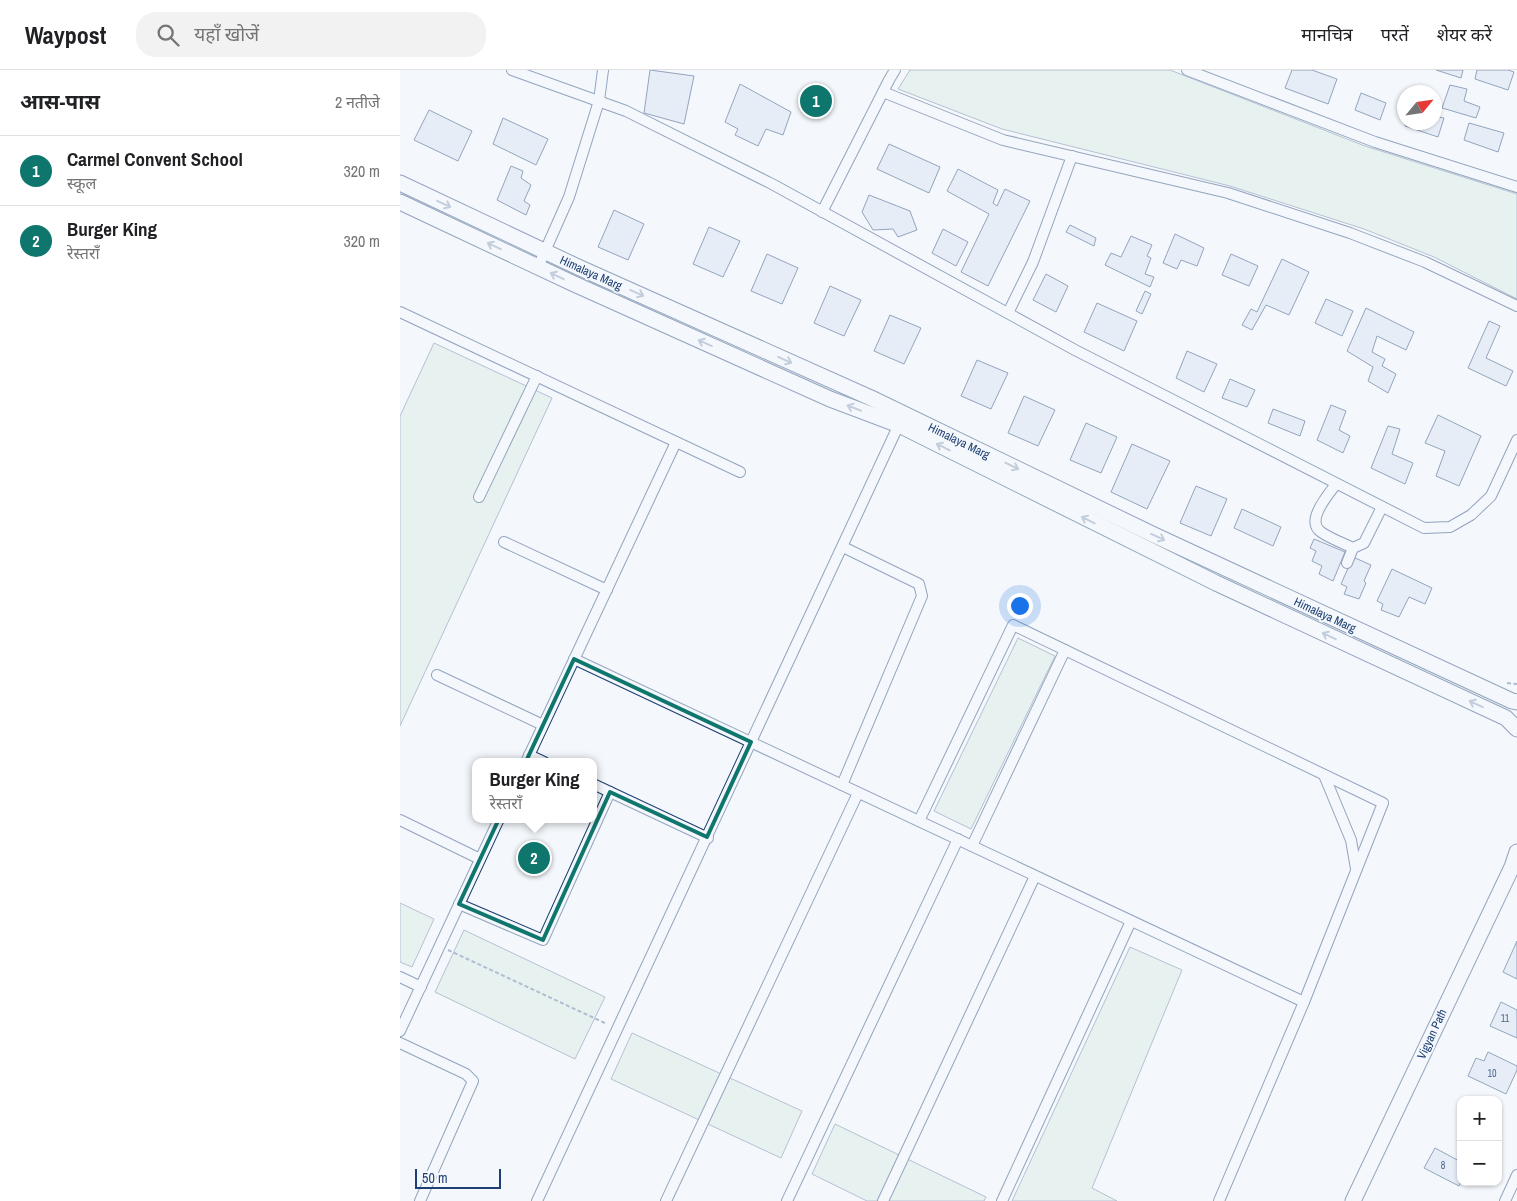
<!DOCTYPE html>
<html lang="hi">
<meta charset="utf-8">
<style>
body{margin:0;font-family:"Archivo Narrow","Noto Sans Devanagari",sans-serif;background:#f2f2f2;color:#202124}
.controls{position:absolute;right:15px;bottom:15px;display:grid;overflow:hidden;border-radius:10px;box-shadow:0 1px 4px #0004}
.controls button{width:45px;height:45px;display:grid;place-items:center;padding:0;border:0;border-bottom:1px solid #e0e0e0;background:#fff;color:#202124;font:25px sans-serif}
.compass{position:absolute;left:997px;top:15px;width:45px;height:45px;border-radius:50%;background:#fff;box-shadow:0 1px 4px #0004;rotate:61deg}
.scale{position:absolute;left:15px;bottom:12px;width:86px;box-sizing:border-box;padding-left:5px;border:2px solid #1d3f73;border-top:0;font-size:14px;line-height:18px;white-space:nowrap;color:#1d3f73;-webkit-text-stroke:4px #f4f7fb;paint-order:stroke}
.you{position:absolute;left:619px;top:535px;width:18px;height:18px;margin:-12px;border:4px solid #fff;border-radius:50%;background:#1a73e8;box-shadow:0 0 0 8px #1a73e833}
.badge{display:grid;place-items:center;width:32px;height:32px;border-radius:50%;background:#0f766e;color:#fff;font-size:16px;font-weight:700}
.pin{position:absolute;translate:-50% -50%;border:2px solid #fff;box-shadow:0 1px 5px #0006}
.popup{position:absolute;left:72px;top:688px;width:125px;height:65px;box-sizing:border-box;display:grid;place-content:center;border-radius:10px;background:#fff;filter:drop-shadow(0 1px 4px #0005);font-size:16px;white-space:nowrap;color:#757577}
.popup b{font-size:19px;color:#202124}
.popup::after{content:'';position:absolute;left:50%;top:100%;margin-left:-10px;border:10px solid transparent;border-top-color:#fff}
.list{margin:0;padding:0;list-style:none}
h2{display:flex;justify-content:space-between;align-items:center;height:65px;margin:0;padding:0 20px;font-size:21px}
h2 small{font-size:16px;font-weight:400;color:#757577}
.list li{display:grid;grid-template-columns:32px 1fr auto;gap:15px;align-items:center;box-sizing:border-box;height:70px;padding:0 20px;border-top:1px solid #e0e0e0}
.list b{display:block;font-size:19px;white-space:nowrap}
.list p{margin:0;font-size:16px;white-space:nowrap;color:#757577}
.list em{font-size:16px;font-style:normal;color:#757577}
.icon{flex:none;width:28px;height:28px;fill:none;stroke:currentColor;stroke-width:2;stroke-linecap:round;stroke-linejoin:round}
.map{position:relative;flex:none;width:1117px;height:1131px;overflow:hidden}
header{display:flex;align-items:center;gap:30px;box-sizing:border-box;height:70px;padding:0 25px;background:#fff;border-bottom:1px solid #e0e0e0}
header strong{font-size:24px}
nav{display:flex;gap:28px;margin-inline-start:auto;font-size:18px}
.search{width:350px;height:45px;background:#f2f2f2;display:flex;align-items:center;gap:12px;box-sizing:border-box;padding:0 18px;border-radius:20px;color:#757577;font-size:19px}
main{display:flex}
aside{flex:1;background:#fff}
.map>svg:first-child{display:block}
.green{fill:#d7e8df;stroke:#687fa3}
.building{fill:#d5e0f0;stroke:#1d3f73}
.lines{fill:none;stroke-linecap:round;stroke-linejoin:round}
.minor-casing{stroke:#1d3f73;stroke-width:12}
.secondary-casing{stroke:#1d3f73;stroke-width:17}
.path{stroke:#5e769c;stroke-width:2;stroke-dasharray:4 2.5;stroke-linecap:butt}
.minor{stroke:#f4f7fb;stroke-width:10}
.secondary{stroke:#f4f7fb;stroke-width:15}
.oneway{stroke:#889bb7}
.marked{fill:none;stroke:#0f766e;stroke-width:4;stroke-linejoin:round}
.labels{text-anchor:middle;stroke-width:4;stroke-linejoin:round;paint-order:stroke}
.number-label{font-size:10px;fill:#4b6792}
.street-label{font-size:12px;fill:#1d3f73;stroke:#f4f7fb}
</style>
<header>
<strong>Waypost</strong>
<div class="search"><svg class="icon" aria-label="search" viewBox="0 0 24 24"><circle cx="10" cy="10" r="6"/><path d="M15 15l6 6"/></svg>यहाँ खोजें</div>
<nav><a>मानचित्र</a><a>परतें</a><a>शेयर करें</a></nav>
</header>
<main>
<aside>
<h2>आस-पास<small>2 नतीजे</small></h2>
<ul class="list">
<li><span class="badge">1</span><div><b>Carmel Convent School</b><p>स्कूल</p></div><em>320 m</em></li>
<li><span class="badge">2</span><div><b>Burger King</b><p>रेस्तराँ</p></div><em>320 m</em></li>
</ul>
</aside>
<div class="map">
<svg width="1117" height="1131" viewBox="0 0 1117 1131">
<rect width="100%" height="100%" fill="#f4f7fb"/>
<g class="green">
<polygon points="510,0 770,0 965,76 1117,124 1117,229 1034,187 964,159 830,116 602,59 498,19"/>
<polygon points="34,273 152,328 0,656 0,346"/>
<polygon points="618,568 655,586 571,759 534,741"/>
<polygon points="0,833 34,849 12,897 0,892"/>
<polygon points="64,860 205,927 175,989 35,922"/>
<polygon points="730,877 782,900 692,1118 717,1131 612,1131"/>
<polygon points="232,963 402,1041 381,1088 211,1009"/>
<polygon points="435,1054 586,1127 584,1131 467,1131 412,1104"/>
</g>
<g class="building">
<polygon points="250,0 294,6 284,54 244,43"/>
<polygon points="892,0 912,0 937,9 928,34 885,18"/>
<polygon points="1036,0 1063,0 1061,8"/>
<polygon points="1077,0 1108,0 1114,2 1108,20 1075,9"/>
<polygon points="340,14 391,42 383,65 366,59 358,76 335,65 338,59 325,52"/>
<polygon points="1050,15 1067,19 1064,31 1080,37 1076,48 1042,38"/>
<polygon points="961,23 986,33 980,50 955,40"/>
<polygon points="29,40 72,61 58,91 14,70"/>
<polygon points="1034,46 1044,48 1038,67 1005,56 1006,52 1034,52"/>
<polygon points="103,48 148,69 136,95 93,74"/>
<polygon points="1069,53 1104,63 1098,82 1064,70"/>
<polygon points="489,74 540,97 529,123 477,99"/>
<polygon points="111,96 123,101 121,108 131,115 124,131 130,135 126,145 97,130"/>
<polygon points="558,99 598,120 593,133 597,136 605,119 630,131 588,216 561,202 589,144 547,121"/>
<polygon points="469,125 510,141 517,160 498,167 493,159 473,160 462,142"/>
<polygon points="214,140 244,154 228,190 198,177"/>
<polygon points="670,155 696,168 694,176 666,162"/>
<polygon points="309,157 340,171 323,207 293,194"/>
<polygon points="543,159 568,172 556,196 532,183"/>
<polygon points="775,164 804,178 797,196 781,190 777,199 763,193"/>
<polygon points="731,166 752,175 747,186 751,188 745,204 754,207 750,217 705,195 711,183 721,187"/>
<polygon points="367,184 398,198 382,234 351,221"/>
<polygon points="831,184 858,196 849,216 822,205"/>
<polygon points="882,189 909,202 889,245 866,235 852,260 842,255 851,239 857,242"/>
<polygon points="646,204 668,216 656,242 633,230"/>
<polygon points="430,216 461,230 444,266 414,253"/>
<polygon points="745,221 751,224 742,244 736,241"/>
<polygon points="926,229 953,241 942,266 915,253"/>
<polygon points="697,233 737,251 724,281 684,262"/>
<polygon points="966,238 1014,262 1006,280 977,266 972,282 985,289 982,296 996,304 988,323 968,311 973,297 947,281"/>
<polygon points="490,245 521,258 504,294 474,281"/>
<polygon points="1089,251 1100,256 1086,288 1113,301 1106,316 1068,298"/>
<polygon points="787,281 817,294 804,322 776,308"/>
<polygon points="577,290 608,303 591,339 561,326"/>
<polygon points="830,309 855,320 847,337 822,328"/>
<polygon points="624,326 655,340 638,376 608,363"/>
<polygon points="931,335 946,341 939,360 950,366 943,383 917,370"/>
<polygon points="873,339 905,351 900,366 868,353"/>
<polygon points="1038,345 1081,366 1059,416 1036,406 1045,381 1025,373"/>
<polygon points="686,353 717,367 701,403 670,390"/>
<polygon points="988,356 1000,359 992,384 1013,393 1005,414 971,398"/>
<polygon points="732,374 770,391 747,439 711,422"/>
<polygon points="796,416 827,429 811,466 780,453"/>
<polygon points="842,439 881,457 873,476 834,458"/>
<polygon points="914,469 945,482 933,511 919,504 922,496 912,491 916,481 910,478"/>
<polygon points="953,487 971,495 964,511 966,513 959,529 944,524 947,517 941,514"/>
<polygon points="992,499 1032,518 1025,534 1009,527 999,547 981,540 983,534 977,531"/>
<polygon points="1117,871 1117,909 1103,902"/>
<polygon points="1101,932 1117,940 1117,968 1090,956"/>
<polygon points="1088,982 1117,996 1117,1000 1106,1024 1068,1006 1076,988 1084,991"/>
<polygon points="1035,1078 1061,1092 1061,1112 1059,1116 1024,1098"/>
</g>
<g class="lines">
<defs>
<g id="minor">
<polyline points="112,0 226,41 372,114 675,280 1024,458 1050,457 1071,445 1091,426 1117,370"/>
<polyline points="787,0 975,72 1117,117"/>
<polyline points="483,22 603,70 828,123 950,163 1025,192 1117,236"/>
<polyline points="422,142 489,10 495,0"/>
<polyline points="138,197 169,127 199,31 203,0"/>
<polyline points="0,242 340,402"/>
<polyline points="608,243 633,192 672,86"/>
<path d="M 936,414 C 928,425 905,451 921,462 C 931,469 943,473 953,478"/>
<polyline points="79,427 137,306"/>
<polyline points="104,472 207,520"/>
<polyline points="947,493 953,478 964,473 982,437"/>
<polyline points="174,589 904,932"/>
<polyline points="37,605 143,655"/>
<polyline points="129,685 144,692"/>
<polyline points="126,692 276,372"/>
<polyline points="924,705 951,770 956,799"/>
<polyline points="193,714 308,768"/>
<polyline points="442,715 522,526 519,514 443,477"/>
<polyline points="0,750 80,789"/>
<polyline points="519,751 613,555 983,733 904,932 819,1131"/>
<polyline points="572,776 665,580"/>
<polyline points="59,834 143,870 210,722"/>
<polyline points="0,907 21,917"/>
<polyline points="0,961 99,749"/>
<polyline points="0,973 66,1004 73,1011 20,1131"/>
<polyline points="137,1131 501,350"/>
<polyline points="266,1131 458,723"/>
<polyline points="387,1131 558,769"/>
<polyline points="483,1131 635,806"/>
<polyline points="602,1131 731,851"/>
<polyline points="1105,1131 1117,1105"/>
</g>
<g id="secondary">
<polyline points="0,113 178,197 471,328 754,465 1112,631 1117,632"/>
<polyline points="0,132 172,213 430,329 499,355 816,513 1106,648 1117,659"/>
<polyline points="953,1131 1112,797 1117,782"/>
</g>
</defs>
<use href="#minor" class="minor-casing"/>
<use href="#secondary" class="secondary-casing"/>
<g class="path">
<polyline points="1107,613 1117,614"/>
<polyline points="48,880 207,954"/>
</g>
<use href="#minor" class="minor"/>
<use href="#secondary" class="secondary"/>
</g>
<defs><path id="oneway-shaft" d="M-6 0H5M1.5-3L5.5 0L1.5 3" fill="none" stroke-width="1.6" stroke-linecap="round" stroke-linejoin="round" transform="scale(1.25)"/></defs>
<g class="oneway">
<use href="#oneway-shaft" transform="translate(44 134) rotate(25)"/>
<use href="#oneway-shaft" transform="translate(94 176) rotate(-155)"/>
<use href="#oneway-shaft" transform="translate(157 206) rotate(-155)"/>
<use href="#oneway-shaft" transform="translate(237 223) rotate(24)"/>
<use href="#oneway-shaft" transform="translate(305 273) rotate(-156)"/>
<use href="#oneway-shaft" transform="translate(385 290) rotate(24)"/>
<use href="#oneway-shaft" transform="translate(454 338) rotate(-159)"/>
<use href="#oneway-shaft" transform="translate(543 377) rotate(-153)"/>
<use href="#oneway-shaft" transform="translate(612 396) rotate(26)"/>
<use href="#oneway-shaft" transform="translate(688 450) rotate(-153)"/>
<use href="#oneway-shaft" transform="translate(758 467) rotate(25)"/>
<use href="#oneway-shaft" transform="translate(929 566) rotate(-155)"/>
<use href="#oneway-shaft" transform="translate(1076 634) rotate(-155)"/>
</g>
<path d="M0 0H1117V1131H0ZM 174,589 L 351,672 L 307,767 L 210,722 L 143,870 L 59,834 Z" fill="#f4f7fb" fill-opacity=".55" fill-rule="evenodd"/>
<path class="marked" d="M 174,589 L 351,672 L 307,767 L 210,722 L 143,870 L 59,834 Z"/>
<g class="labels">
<g class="number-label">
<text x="1105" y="952">11</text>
<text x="1092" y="1007">10</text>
<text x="1043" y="1099">8</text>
</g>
<g class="street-label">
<text transform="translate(191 203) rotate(24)" y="4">Himalaya Marg</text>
<text transform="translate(559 371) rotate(26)" y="4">Himalaya Marg</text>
<text transform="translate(925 545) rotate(25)" y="4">Himalaya Marg</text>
<text transform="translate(1032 964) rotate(-65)" y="4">Vigyan Path</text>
</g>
</g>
</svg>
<div class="controls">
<button>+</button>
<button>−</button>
</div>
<svg class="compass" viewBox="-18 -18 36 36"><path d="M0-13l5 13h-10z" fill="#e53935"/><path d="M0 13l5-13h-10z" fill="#757577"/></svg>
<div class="scale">50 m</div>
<div class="you"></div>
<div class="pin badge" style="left:416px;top:31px">1</div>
<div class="pin badge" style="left:134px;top:788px">2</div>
<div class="popup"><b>Burger King</b>रेस्तराँ</div>
</div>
</main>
